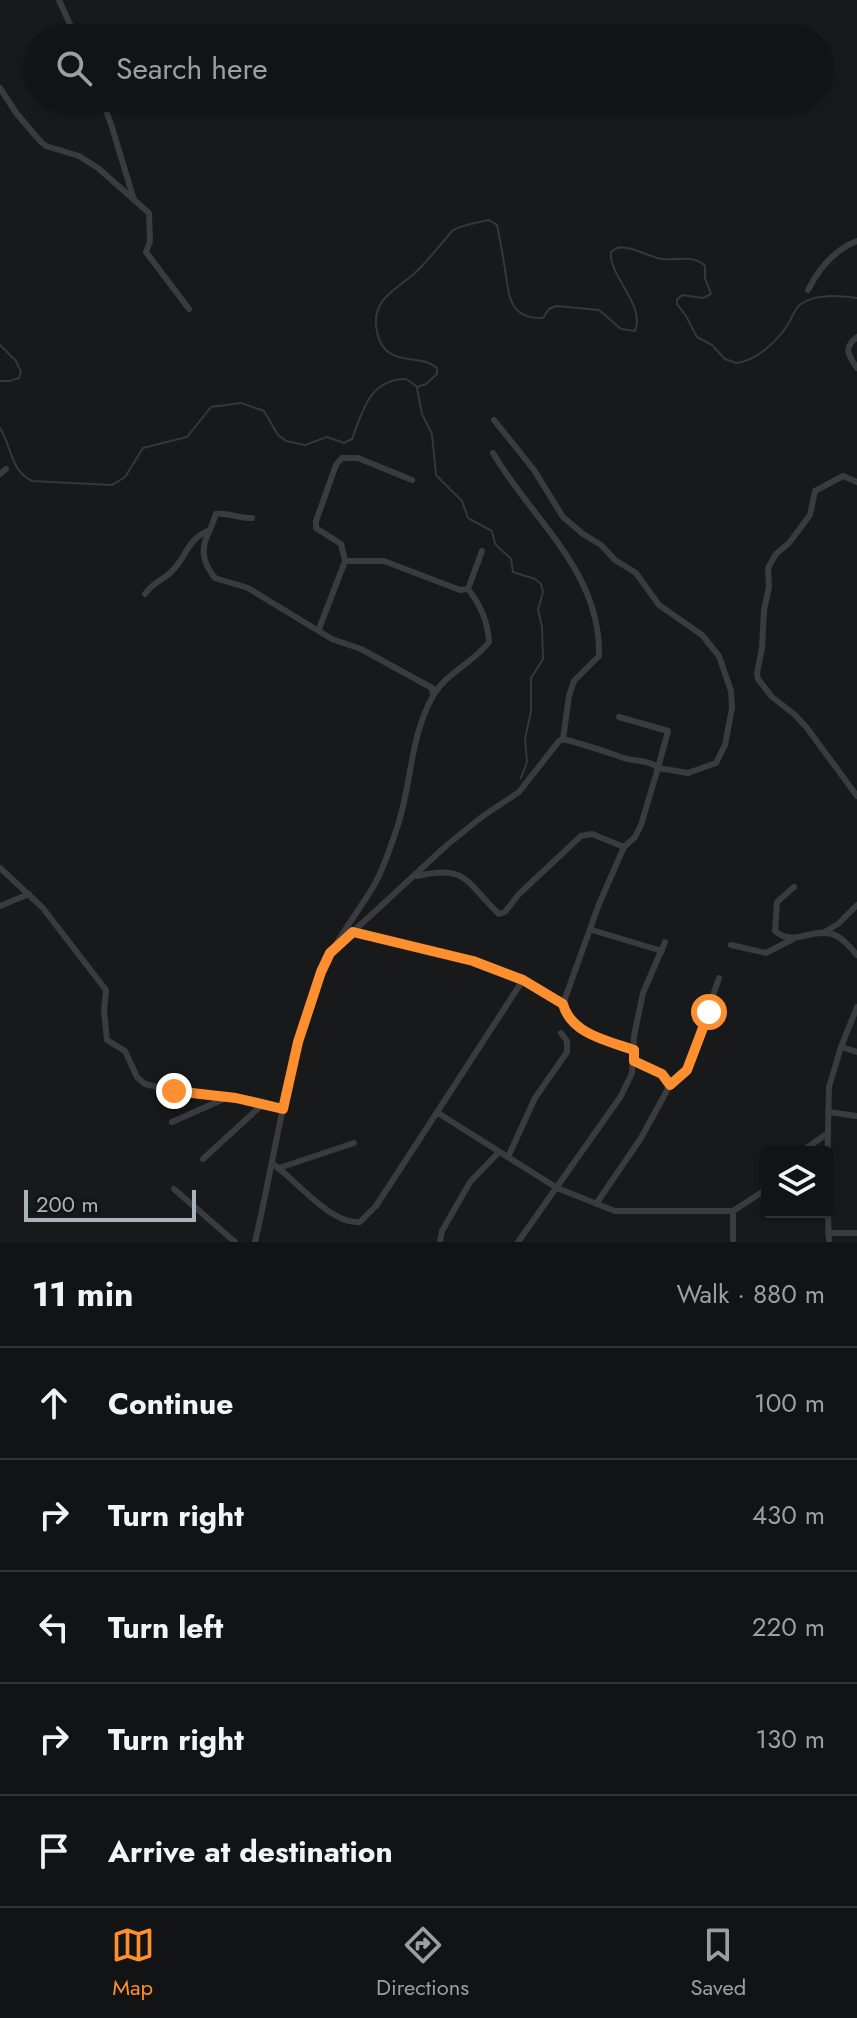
<!DOCTYPE html>
<meta charset="utf-8">
<style>
body{margin:0;font-family:Jost,sans-serif;background:#1b1c1d;color:#f1f3f6}
.controls{position:absolute;right:24px;bottom:24px;display:grid;overflow:hidden;border-radius:8px;box-shadow:0 2px 6px #0004}
.controls button{width:72px;height:72px;display:grid;place-items:center;padding:0;border:0;border-bottom:2px solid #313234;background:#121314;color:#f1f3f6;font:40px sans-serif}
.scale{position:absolute;left:24px;bottom:20px;width:172px;box-sizing:border-box;padding-left:8px;border:4px solid #aab2bb;border-top:0;font-size:22px;line-height:28px;white-space:nowrap;color:#aab2bb;-webkit-text-stroke:6px #131416;paint-order:stroke}
.stop{position:absolute;width:24px;height:24px;margin:-18px;border:6px solid #fd8f2e;border-radius:50%;background:#fff}
.stop.end{background:#fd8f2e;border-color:#fff;box-shadow:0 2px 8px #0008}
.list{margin:0;padding:0;list-style:none}
h2{display:flex;justify-content:space-between;align-items:center;height:104px;margin:0;padding:0 32px;font-size:34px}
h2 small{font-size:26px;font-weight:400;color:#9c9ea0}
.list li{display:grid;grid-template-columns:52px 1fr auto;gap:24px;align-items:center;box-sizing:border-box;height:112px;padding:0 32px;border-top:2px solid #313234}
.list b{display:block;font-size:30px;white-space:nowrap}
.list em{font-size:26px;font-style:normal;color:#9c9ea0}
.icon{flex:none;width:44px;height:44px;fill:none;stroke:currentColor;stroke-width:2;stroke-linecap:round;stroke-linejoin:round}
.map{position:relative;flex:none;width:857px;height:1242px;overflow:hidden}
.search{position:absolute;background:#121314;box-shadow:0 2px 6px #0004;left:24px;right:24px;top:24px;height:88px;display:flex;align-items:center;gap:20px;box-sizing:border-box;padding:0 28px;border-radius:44px;color:#9c9ea0;font-size:30px}
.sheet{height:664px;background:#121314}
nav{display:flex;justify-content:space-around;align-items:center;box-sizing:border-box;height:112px;border-top:2px solid #313234;background:#121314;font-size:22px;color:#9c9ea0}
nav a{display:grid;justify-items:center;gap:4px}
nav .on{color:#fd8f2e}
.map>svg:first-child{display:block}
.lines{fill:none;stroke-linecap:round;stroke-linejoin:round}
.stream{stroke:#2d3b40;stroke-width:2}
.street{stroke:#393b40;stroke-width:6}
.route{stroke:#fd8f2e;stroke-width:10}
</style>
<div class="map">
<svg width="857" height="1242" viewBox="0 0 857 1242">
<rect width="100%" height="100%" fill="#18191b"/>
<g class="lines">
<g class="stream">
<polyline points="0,345 16,361 21,372 19,378 10,381 0,381"/>
<path d="M 417,387 L 426,384 L 437,374 L 437,368 C 423,355 399,364 385,349 C 379,343 377,334 376,326 C 373,296 401,288 419,269 C 431,257 441,244 452,231 C 459,226 480,222 489,220 L 497,225 C 500,240 503,255 505,269 C 509,294 508,319 543,318 L 549,309 L 556,306 L 599,310 L 621,329 L 635,331 C 646,305 608,275 611,252 C 613,251 615,249 617,248 C 630,245 649,257 662,259 C 676,261 694,254 705,266 L 705,278 L 711,294 L 703,298 L 682,295 L 677,300 L 677,304 L 686,316 L 697,337 L 712,345 L 725,359 L 736,363 C 756,361 776,342 787,326 C 792,319 793,310 801,304 C 816,293 840,296 857,298"/>
<polyline points="417,388 422,414 432,434 436,475 462,501 468,518 492,531 495,544 511,559 513,572 535,579 541,584 543,592 538,610 542,627 543,659 531,678 531,711 525,739 527,762 521,778"/>
<path d="M 0,428 C 12,447 10,470 32,481 L 112,485 L 125,477 L 143,448 L 187,437 L 211,407 L 241,403 L 264,411 L 278,435 L 286,441 L 305,445 L 327,437 L 344,443 L 352,439 C 363,410 370,379 406,379 L 416,386"/>
</g>
<g class="street">
<polyline points="59,0 76,38"/>
<polyline points="0,88 17,114 41,142 46,146 79,156 98,168 149,213 150,241 146,252 189,309"/>
<polyline points="101,98 111,124 134,200"/>
<path d="M 808,290 C 819,268 834,250 857,241"/>
<path d="M 857,337 C 843,348 848,355 857,368"/>
<polyline points="494,420 534,470 563,517 583,534 601,545 615,560 636,573 659,605 702,635 719,656 731,691 732,708 725,745 716,763 688,773 658,768 668,731 619,717"/>
<path d="M 493,453 C 532,520 601,571 599,656 L 574,681 L 569,696 L 563,739"/>
<polyline points="0,474 6,469"/>
<polyline points="857,482 843,476 815,491 810,515 789,543 776,554 768,568 769,587 764,610 762,648 757,673 758,679 772,697 794,714 807,728 857,796"/>
<path d="M 210,530 C 200,548 202,562 215,578 L 248,588 L 332,639 L 361,649 L 432,688 L 433,695"/>
<polyline points="345,561 384,561 460,590 468,589"/>
<path d="M 145,594 C 152,583 161,581 170,573 C 188,557 185,540 210,530 L 216,514 C 228,512 240,519 252,518"/>
<polyline points="319,629 345,561 341,544 316,528 316,521 336,465 342,458 358,458 412,480"/>
<polyline points="0,868 42,907 106,990 104,1011 107,1040 125,1051 137,1077 145,1084 174,1091 264,1103 283,1109"/>
<path d="M 417,876 C 468,864 466,883 499,914 L 505,912 L 519,894 L 581,836 L 592,834 L 624,847"/>
<path d="M 794,887 L 777,902 L 775,931 C 793,947 811,928 832,934 C 842,937 850,947 857,955"/>
<polyline points="0,906 29,894"/>
<polyline points="592,930 662,951"/>
<path d="M 353,932 C 393,945 434,949 474,961 C 506,971 534,986 563,1004"/>
<polyline points="823,933 838,924 857,905"/>
<polyline points="731,945 766,953 793,939"/>
<path d="M 330,953 L 447,845 L 483,816 L 519,792 L 559,741 L 563,739 C 583,744 601,750 621,757 C 633,762 649,759 658,768 L 641,825 L 635,837 L 624,847 L 599,904 L 563,1004 C 571,1034 608,1041 634,1050"/>
<polyline points="841,1047 857,1052"/>
<polyline points="670,1085 687,1070 719,978"/>
<polyline points="828,1112 857,1116"/>
<polyline points="438,1113 557,1188 615,1211 733,1211 767,1189"/>
<polyline points="172,1122 226,1098"/>
<polyline points="801,1152 828,1133"/>
<polyline points="508,1157 535,1098 567,1052 567,1041 561,1033"/>
<polyline points="203,1159 264,1103"/>
<path d="M 273,1164 C 296,1180 331,1225 360,1222 L 376,1206 L 523,980"/>
<polyline points="279,1168 354,1143"/>
<polyline points="827,1174 829,1087 841,1047 857,1007"/>
<polyline points="827,1188 829,1242"/>
<polyline points="174,1189 235,1242"/>
<polyline points="596,1204 641,1138 670,1085 662,1074 634,1061"/>
<polyline points="733,1211 733,1242"/>
<polyline points="828,1233 857,1233"/>
<path d="M 255,1242 C 276,1153 287,1061 320,976 C 333,943 355,917 373,887 C 383,871 390,848 396,831 C 412,786 409,738 433,696 C 446,673 473,663 489,642 C 488,622 480,604 468,589 L 482,551"/>
<polyline points="440,1242 442,1231 470,1182 499,1152"/>
<polyline points="518,1242 621,1096 632,1073 634,1036 643,993 665,942"/>
</g>
</g>
<g class="lines">
<path class="route" d="M 174,1091 L 236,1098 L 283,1109 L 298,1042 L 321,972 L 330,953 L 353,932 L 473,961 L 523,980 L 563,1004 C 571,1034 608,1041 634,1050 L 634,1061 L 662,1074 L 670,1085 L 687,1070 L 709,1012"/>
</g>
</svg>
<div class="controls">
<button><svg class="icon" aria-label="layers" viewBox="0 0 24 24"><path d="M12 4l9 5-9 5-9-5zM3 14l9 5 9-5"/></svg></button>
</div>
<div class="scale">200 m</div>
<div class="stop" style="left:709px;top:1012px"></div>
<div class="stop end" style="left:174px;top:1091px"></div>
<div class="search"><svg class="icon" aria-label="search" viewBox="0 0 24 24"><circle cx="10" cy="10" r="6"/><path d="M15 15l6 6"/></svg>Search here</div>
</div>
<section class="sheet">
<h2>11 min<small>Walk · 880 m</small></h2>
<ul class="list">
<li><svg class="icon" aria-label="ahead" viewBox="0 0 24 24"><path d="M12 20V5M6 11l6-6 6 6"/></svg><div><b>Continue</b></div><em>100 m</em></li>
<li><svg class="icon" aria-label="right" viewBox="0 0 24 24"><path d="M7 20v-9h11M14 6l5 5-5 5"/></svg><div><b>Turn right</b></div><em>430 m</em></li>
<li><svg class="icon" aria-label="left" viewBox="0 0 24 24"><path d="M17 20v-9H6M10 6l-5 5 5 5"/></svg><div><b>Turn left</b></div><em>220 m</em></li>
<li><svg class="icon" aria-label="right" viewBox="0 0 24 24"><path d="M7 20v-9h11M14 6l5 5-5 5"/></svg><div><b>Turn right</b></div><em>130 m</em></li>
<li><svg class="icon" aria-label="arrive" viewBox="0 0 24 24"><path d="M6 21V4h12l-3 4 3 4H6"/></svg><div><b>Arrive at destination</b></div></li>
</ul>
</section>
<nav>
<a class="on"><svg class="icon" aria-label="map" viewBox="0 0 24 24"><path d="M3 6l6-2 6 2 6-2v14l-6 2-6-2-6 2zM9 4v14M15 6v14"/></svg>Map</a>
<a><svg class="icon" aria-label="directions" viewBox="0 0 24 24"><path d="M12 3l9 9-9 9-9-9zM9 14v-3h6M13 9l2 2-2 2"/></svg>Directions</a>
<a><svg class="icon" aria-label="saved" viewBox="0 0 24 24"><path d="M7 4h10v16l-5-4-5 4z"/></svg>Saved</a>
</nav>
